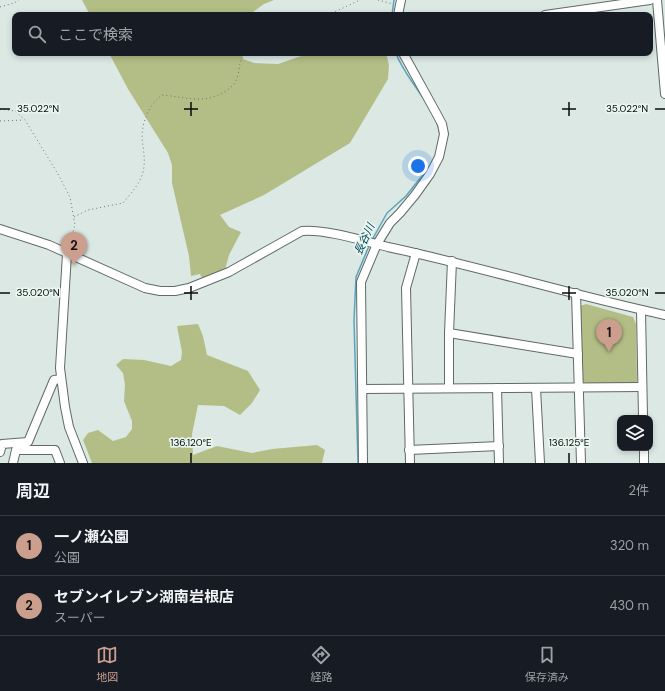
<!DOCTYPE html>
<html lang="ja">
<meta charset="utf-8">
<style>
body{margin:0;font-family:"DM Sans","Noto Sans JP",sans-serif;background:#242831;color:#f1f3f6}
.controls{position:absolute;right:12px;bottom:12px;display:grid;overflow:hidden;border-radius:8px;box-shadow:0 2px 6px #0003}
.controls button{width:36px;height:36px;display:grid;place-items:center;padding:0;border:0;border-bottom:1px solid #363941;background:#171b24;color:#f1f3f6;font:20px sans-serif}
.you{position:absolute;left:418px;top:166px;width:14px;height:14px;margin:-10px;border:3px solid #fff;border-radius:50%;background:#1a73e8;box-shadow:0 0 0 6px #1a73e833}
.badge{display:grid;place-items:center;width:26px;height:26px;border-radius:50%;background:#cb9e8e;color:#111;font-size:13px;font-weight:700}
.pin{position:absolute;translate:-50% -33px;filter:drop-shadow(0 1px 2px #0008)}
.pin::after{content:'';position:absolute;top:21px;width:14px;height:12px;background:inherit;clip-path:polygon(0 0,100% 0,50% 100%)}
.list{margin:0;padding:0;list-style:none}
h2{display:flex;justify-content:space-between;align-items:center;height:52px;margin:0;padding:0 16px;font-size:17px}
h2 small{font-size:13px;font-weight:400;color:#9ea1a6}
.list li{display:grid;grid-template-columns:26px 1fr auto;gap:12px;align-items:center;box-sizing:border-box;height:60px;padding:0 16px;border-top:1px solid #363941}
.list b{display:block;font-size:15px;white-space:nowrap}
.list p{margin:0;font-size:13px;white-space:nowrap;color:#9ea1a6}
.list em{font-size:13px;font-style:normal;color:#9ea1a6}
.icon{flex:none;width:22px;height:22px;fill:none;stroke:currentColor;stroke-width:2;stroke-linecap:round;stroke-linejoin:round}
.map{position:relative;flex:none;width:665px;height:463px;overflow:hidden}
.search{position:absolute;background:#171b24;box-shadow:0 2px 6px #0003;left:12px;right:12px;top:12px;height:44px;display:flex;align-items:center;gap:10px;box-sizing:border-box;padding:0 14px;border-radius:8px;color:#9ea1a6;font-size:15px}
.sheet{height:172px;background:#171b24}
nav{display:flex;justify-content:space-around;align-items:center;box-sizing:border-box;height:56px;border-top:1px solid #363941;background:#171b24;font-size:11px;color:#9ea1a6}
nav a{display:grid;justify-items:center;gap:2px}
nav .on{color:#cb9e8e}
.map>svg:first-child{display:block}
.green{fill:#b3be86}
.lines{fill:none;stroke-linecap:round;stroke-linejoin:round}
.stream{stroke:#5ba4bd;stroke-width:1.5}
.minor-casing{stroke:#5f6a66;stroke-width:10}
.path{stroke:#6f7774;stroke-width:1;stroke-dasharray:1 3;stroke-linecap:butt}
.minor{stroke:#fff;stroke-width:8}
.ticks{fill:none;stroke:#080d0b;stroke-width:1.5}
.labels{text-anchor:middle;stroke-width:3.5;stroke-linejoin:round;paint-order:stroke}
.water-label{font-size:11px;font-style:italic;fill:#034759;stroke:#e9f6f0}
.ticks-label{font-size:10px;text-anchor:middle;fill:#080d0b;stroke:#e9f6f0;stroke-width:3.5;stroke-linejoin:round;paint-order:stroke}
</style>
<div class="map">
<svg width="665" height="463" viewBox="0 0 665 463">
<rect width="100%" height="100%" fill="#dbe8e3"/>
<g class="green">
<polygon points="82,0 274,0 264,4 249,15 90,15"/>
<polygon points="109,53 241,53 243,59 254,63 278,64 310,53 386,53 389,65 388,79 350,143 264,195 220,215 229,227 241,232 229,255 224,273 202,278 200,274 191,276 189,256 172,183 172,165 168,153 128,89"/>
<polygon points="586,304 633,317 636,324 637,381 634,384 587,385 583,381 580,306"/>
<polygon points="198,324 203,336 207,355 248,371 260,390 252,403 240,415 224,406 198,405 192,434 193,455 217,446 252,453 272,449 317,445 325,450 322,463 92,463 83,440 88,433 98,430 113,441 126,437 132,429 132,421 124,401 125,385 123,373 116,365 123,359 144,360 171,366 181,360 182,352 177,326"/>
</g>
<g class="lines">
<g class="stream">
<polyline points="392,15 394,0"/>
<path d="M 396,53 C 405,80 438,108 440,136"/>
<polyline points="372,240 387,213 406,196 429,167"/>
<polyline points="358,463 354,320 356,277 369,246"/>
</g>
<defs>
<g id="minor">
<polyline points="657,0 665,94"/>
<polyline points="398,15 401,0"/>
<polyline points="545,15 650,0"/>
<path d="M 0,229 L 49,245 L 145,288 L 160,291 L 175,291 L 189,288 L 229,272 L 302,231 C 326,229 364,241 388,247 C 481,267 572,295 665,315"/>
<polyline points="67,254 60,368 65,407 69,427 83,463"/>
<polyline points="576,293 581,463"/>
<polyline points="641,310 643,418"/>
<polyline points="449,333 578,354"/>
<polyline points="449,388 449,333 452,261"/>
<polyline points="497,388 499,463"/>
<polyline points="536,388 540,463"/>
<polyline points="363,389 642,387"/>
<polyline points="644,448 644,463"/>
<polyline points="409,450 499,446"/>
<polyline points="0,452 2,444 28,442 54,380 61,379"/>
<polyline points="13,463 16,450 55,450 60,463"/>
<polyline points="363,463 361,282 377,244 390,223 400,213 415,195 430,174 439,157 444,134 442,124 435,111 403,53"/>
<polyline points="410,463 406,288 416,253"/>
</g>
</defs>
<use href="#minor" class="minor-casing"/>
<g class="path">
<polyline points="378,0 393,4"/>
<polyline points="0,7 14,3 19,0"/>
<polyline points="328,15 360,0"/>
<polyline points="0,109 15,111 25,120 58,174 70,197 75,225 69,245"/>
<polyline points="0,121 24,120"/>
<path d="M 74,217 L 88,210 L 123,203 C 131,193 140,184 143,172 C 146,160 143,149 142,138 C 142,121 149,105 162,95 C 186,97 204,105 226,91 C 233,86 236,83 238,75 C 240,66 239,58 247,53"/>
</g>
<use href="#minor" class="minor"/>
</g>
<path class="ticks" d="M 191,102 L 191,116M 569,102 L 569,116M 0,109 L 10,109M 184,109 L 198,109M 562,109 L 576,109M 655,109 L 665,109M 191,286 L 191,300M 569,286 L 569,300M 0,293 L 10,293M 184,293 L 198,293M 562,293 L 576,293M 655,293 L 665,293M 191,453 L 191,463M 569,453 L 569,463"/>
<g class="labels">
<g class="water-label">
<text transform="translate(364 239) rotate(-65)" y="4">長谷川</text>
</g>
</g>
<g class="ticks-label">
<text x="38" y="112">35.022°N</text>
<text x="627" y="112">35.022°N</text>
<text x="38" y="296">35.020°N</text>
<text x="627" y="296">35.020°N</text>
<text x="191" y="446">136.120°E</text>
<text x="569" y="446">136.125°E</text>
</g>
</svg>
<div class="controls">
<button><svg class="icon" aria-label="layers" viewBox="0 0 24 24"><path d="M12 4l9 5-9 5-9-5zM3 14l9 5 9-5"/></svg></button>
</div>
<div class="you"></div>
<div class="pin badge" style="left:609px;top:352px">1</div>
<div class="pin badge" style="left:74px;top:265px">2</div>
<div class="search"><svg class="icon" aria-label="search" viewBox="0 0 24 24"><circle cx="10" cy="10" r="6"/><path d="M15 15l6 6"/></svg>ここで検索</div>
</div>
<section class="sheet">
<h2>周辺<small>2件</small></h2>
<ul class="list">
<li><span class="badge">1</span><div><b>一ノ瀬公園</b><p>公園</p></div><em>320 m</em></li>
<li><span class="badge">2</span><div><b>セブンイレブン湖南岩根店</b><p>スーパー</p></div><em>430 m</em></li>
</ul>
</section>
<nav>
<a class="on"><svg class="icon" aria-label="map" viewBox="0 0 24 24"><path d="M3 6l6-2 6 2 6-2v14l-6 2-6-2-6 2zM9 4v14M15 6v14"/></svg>地図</a>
<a><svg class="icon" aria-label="directions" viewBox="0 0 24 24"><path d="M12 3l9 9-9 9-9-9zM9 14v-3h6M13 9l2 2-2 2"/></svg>経路</a>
<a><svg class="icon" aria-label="saved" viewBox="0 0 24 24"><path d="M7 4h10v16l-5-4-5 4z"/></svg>保存済み</a>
</nav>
